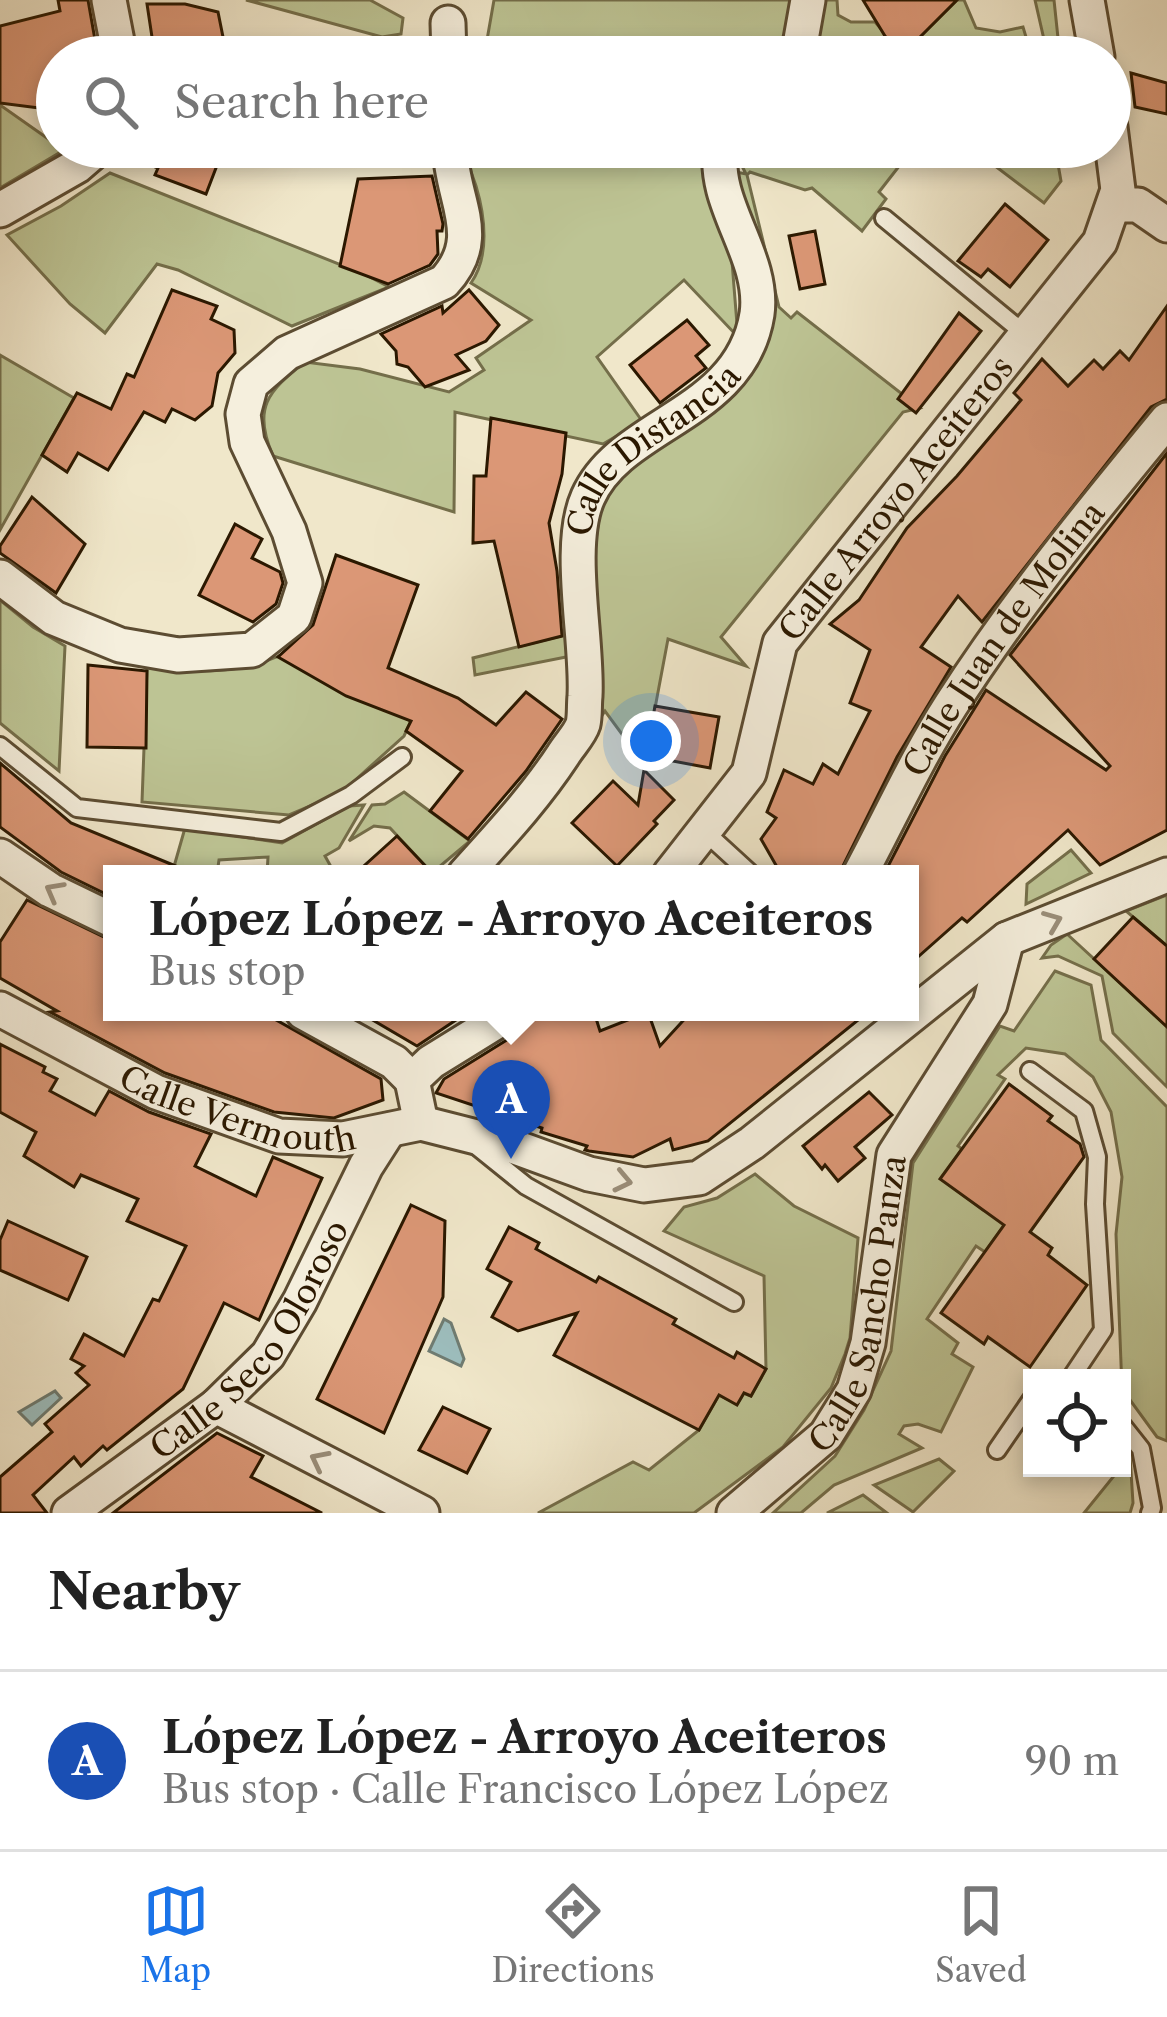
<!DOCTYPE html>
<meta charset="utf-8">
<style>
body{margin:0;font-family:"Libre Caslon Text",serif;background:#f2f2f2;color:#222}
.controls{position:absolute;right:36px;bottom:36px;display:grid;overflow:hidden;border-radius:0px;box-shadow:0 6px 18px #0003}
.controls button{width:108px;height:108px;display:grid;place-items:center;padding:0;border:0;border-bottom:3px solid #e0e0e0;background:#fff;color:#222;font:60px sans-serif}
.you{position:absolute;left:651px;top:741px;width:42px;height:42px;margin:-30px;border:9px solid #fff;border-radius:50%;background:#1a73e8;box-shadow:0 0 0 18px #1a73e833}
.badge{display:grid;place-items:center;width:78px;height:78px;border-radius:50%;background:#1a73e8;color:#fff;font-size:39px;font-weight:700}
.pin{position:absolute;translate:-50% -99px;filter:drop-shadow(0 3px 6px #0008)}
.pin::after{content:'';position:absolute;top:63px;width:42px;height:36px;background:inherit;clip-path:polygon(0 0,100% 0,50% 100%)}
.popup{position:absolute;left:103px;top:865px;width:816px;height:156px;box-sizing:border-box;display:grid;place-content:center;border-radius:0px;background:#fff;filter:drop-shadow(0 3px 9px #0005);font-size:39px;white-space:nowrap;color:#767676}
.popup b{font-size:45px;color:#222}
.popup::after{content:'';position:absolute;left:50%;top:100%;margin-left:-24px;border:24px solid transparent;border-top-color:#fff}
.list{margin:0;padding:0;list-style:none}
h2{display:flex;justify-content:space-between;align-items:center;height:156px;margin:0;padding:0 48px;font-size:51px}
h2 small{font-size:39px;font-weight:400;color:#767676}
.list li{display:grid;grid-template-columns:78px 1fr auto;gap:36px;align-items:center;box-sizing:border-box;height:180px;padding:0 48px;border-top:3px solid #e0e0e0}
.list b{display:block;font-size:45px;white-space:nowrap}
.list p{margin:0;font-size:39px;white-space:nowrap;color:#767676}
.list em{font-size:39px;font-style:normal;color:#767676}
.icon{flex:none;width:66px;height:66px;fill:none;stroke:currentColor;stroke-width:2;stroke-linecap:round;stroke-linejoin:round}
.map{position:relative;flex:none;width:1167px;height:1513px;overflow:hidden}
.search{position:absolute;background:#fff;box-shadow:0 6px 18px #0003;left:36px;right:36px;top:36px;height:132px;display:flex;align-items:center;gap:30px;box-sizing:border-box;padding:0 42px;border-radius:66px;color:#767676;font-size:45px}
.sheet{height:336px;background:#fff}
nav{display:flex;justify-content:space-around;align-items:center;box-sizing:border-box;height:168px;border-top:3px solid #e0e0e0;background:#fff;font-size:33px;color:#767676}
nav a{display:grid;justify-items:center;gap:6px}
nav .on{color:#1a73e8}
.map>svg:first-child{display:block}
.green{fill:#bdc494;stroke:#746e4a;stroke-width:3}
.water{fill:#9dbebe;stroke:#6f7c72;stroke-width:3}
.building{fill:#db9776;stroke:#2b1800;stroke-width:3}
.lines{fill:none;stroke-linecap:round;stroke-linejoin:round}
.service-casing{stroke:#5c4c32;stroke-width:22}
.minor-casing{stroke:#5c4c32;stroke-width:39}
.service{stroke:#f5efdd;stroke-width:16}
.minor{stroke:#f5efdd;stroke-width:33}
.oneway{stroke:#9a8e7a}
.labels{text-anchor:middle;stroke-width:10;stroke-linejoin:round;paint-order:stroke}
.street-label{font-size:33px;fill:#2b1800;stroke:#f5efdd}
</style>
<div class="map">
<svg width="1167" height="1513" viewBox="0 0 1167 1513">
<rect width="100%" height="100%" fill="#f0e7ca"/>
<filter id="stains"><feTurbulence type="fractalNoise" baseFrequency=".00167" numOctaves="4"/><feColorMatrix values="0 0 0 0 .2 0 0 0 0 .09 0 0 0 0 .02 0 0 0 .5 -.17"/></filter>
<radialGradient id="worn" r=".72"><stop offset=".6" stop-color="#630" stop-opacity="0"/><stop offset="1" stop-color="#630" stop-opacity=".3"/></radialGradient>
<g class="green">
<polygon points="246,0 370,0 403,18 401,34 382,37"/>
<polygon points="494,0 793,0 791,25 774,57 484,57"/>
<polygon points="823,0 837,0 838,15 851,22 875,22 903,54 957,0 964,0 976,28 1000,32 1023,27 1032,57 807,57"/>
<polygon points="1035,0 1054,0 1060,57 1048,57"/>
<polygon points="0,105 64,150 0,188"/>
<path d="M 468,147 L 707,147 L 731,249 L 738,337 L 684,280 L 597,357 L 642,421 L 603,444 L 455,412 L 454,512 L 273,456 C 252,408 268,391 305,362 L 360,369 L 449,392 L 484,370 L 476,358 L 531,320 L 471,283 C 490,256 485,216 476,186 C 471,171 466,162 468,147 Z"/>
<polygon points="742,147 914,147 879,192 886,199 862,231 812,188 805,190 750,172 747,175 779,307 791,318 797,312 920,408 903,412 721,637 746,666 668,639 646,756 641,760 605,711 599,720 588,597 602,498 627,467 670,442 743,380 759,346 731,171 746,174 740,162"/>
<polygon points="970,147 1055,147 1061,181 1044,203"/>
<polygon points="110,173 364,274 389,287 292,326 178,270 157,264 105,333 70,304 7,235 61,206"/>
<polygon points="0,355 74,398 0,530"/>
<polygon points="0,600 33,627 65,646 59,771 0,723"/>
<polygon points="573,633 576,655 475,675 473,658"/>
<path d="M 279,656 L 411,721 L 404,736 L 341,793 L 289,815 L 142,802 L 147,667 C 194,672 236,675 279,656 Z"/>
<polygon points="404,792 470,841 432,873 390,828 374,826 349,841 372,805 385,804"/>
<polygon points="364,805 339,848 325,856 335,874 267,874 268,857 219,860 217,874 173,870 185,828 282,843 349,806"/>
<polygon points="1071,850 1091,873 1026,904 1027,884"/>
<polygon points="1167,895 1167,946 1126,911"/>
<polygon points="1067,934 1167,1026 1167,1087 1113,1033 1102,976 1058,956 1042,958 1051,945"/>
<polygon points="1055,971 1091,985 1101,1040 1167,1107 1167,1441 1157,1437 1122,1389 1116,1234 1122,1177 1111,1112 1093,1077 1065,1054 1026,1048 998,1075 1005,1079 958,1146 962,1149 941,1179 983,1210 1008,1220 985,1252 976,1246 927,1319 958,1343 952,1354 973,1367 941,1432 918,1424 904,1426 899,1434 922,1448 834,1485 801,1513 773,1513 835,1456 864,1410 891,1351 913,1163 1000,1026 1014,1031"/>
<polygon points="755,1174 794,1206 858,1238 850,1338 845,1354 831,1388 783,1447 694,1513 538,1513 633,1462 649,1470 699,1430 719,1395 737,1404 744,1393 751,1396 766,1369 764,1276 664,1231 684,1207 717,1198"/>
<polygon points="1130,1456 1133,1503 1130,1513 1084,1513"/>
<polygon points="939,1459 954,1471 913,1512 874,1485"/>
<polygon points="863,1495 887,1513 827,1513"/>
</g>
<g class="water">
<polygon points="444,1319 451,1323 464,1359 461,1366 429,1351"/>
<polygon points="55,1391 61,1398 32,1425 19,1412"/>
</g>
<g class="building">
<polygon points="58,0 88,0 98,57 57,57 57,104 39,108 0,103 0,26 60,11"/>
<polygon points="863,0 957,0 903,54 885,36"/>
<polygon points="147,4 185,4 218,12 227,57 155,57"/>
<polygon points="1131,73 1167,83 1167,114 1135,107"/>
<polygon points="119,147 224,147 206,194 155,175 158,168 119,153"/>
<polygon points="432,176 443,224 442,231 437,231 438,254 430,265 388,284 340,266 358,179"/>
<polygon points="1005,204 1048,240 1010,287 988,269 981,277 958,261"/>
<polygon points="815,231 825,284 800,289 789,236"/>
<polygon points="172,290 217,306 211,319 234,330 235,353 218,373 212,406 195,420 172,409 165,422 144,412 108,470 78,453 67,472 42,455 77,393 111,409 127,374 134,377"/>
<polygon points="469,290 499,325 486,341 456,355 469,370 425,387 408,367 397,364 396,351 381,334 442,306 443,313"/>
<polygon points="1167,306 1167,399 1151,407 982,622 958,596 921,647 951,667 897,757 839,874 781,874 761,839 776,818 767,812 784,770 813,784 823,764 838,774 870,711 850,703 870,650 830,624 859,600 907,528 957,476 1021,400 1014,393 1042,359 1068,386 1094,360 1103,369 1120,351 1129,360"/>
<polygon points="959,313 981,331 916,413 898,399"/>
<polygon points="687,320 709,345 696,356 706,368 660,403 630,365"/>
<polygon points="491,418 566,433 562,474 549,523 557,571 562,636 519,647 494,541 473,543 474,476 486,476"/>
<polygon points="1167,453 1167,830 1100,865 1068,830 967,922 962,918 910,964 910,874 884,874 945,756 986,690 1106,770 1110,766 1010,655"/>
<polygon points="32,497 85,544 56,593 0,553 0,546"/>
<polygon points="235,524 262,539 252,558 280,572 283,583 276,604 253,622 199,595"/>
<polygon points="336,555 418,585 388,668 458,698 496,725 526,692 562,719 526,771 468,839 430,811 462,771 406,731 411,721 346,696 278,657 313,625"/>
<polygon points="88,665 147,671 146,748 87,747"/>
<polygon points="655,706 719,717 710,768 646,756"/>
<polygon points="0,763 71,823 195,874 112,874 112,897 61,872 0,827"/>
<polygon points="644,770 674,800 654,821 657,824 617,866 572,823 613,781 638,805"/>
<polygon points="397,836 433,874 355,874"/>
<polygon points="27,900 112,941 112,1012 262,1012 381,1079 383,1100 334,1118 274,1112 165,1073 50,1012 57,1011 0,978 0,942"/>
<polygon points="1133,917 1167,946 1167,1027 1094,959"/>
<polygon points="359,1012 468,1012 417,1046"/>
<polygon points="557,1012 594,1012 600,1031 648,1012 660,1046 691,1012 868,1012 708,1141 673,1150 670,1139 633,1157 589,1151 585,1150 587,1146 541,1132 542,1128 436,1093 444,1079 523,1030 531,1020"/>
<polygon points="0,1044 45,1067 43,1072 57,1079 50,1091 95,1115 109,1091 149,1112 211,1134 195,1166 256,1196 273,1157 322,1178 259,1320 224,1303 183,1389 107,1450 103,1446 81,1466 74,1457 33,1495 47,1513 0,1513 0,1477 52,1432 45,1424 89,1385 76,1373 84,1366 71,1359 84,1334 124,1356 153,1299 159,1301 186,1246 127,1221 138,1199 81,1175 74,1187 24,1156 36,1132 0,1112"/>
<polygon points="1009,1084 1052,1116 1048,1121 1080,1144 1084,1157 1030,1232 1052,1248 1048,1255 1087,1285 1030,1367 988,1337 984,1344 941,1313 1004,1225 940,1179"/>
<polygon points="869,1092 892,1115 855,1147 865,1158 838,1181 825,1165 822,1169 803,1146"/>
<polygon points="411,1205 445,1221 443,1297 384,1433 317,1399"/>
<polygon points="8,1221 87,1257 68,1300 0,1270 0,1240"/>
<polygon points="509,1227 539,1243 536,1249 596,1282 599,1277 676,1319 673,1324 734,1358 737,1352 766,1369 751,1396 744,1393 737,1405 719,1395 699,1430 554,1355 577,1313 518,1331 492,1317 511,1282 487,1269"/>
<polygon points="443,1407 490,1429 467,1473 419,1450"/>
<polygon points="217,1433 263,1456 251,1477 322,1513 113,1513"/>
</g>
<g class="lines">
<defs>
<g id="service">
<polyline points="884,218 1025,334"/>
<polyline points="0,746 77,808 281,832 351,795 402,757"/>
<polyline points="704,831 751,874"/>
<polyline points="1030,1071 1084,1111 1097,1157 1095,1204 1103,1330 1071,1378"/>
<polyline points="474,1144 526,1186 734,1302"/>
<polyline points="1122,1425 1141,1449 1152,1508 1150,1513"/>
<polyline points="997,1450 1032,1399"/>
</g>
<g id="minor">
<polyline points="109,0 120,57"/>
<polyline points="1087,0 1097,57"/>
<polyline points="448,23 449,57"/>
<polyline points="788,57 800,45 808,0"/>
<polyline points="1115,205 1138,205 1167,225"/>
<polyline points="0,210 77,166 99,147"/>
<path d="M 0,577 L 54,618 L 120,645 L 178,655 L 252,650 L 294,617 L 305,583 L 289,531 L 247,442 L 243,414 L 251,384 L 287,353 L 444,282 C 486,237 451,200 450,147"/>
<polyline points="0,856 50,890 112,920"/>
<path id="s1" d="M 465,874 C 500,835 534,799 563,755 C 569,745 580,734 583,724 C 585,716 584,705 585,696 C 588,640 566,546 588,497 C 621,422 741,416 757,314 C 765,256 711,204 721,147"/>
<path id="s2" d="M 670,874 L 749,773 L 780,643 L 1100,242 L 1118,190 L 1110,127"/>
<path id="s3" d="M 860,874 C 890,818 917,758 951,705 C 1016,604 1091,512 1167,420"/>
<path id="s4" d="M 0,1009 L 156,1092 L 279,1136 L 343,1139 L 421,1123 L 512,1146 L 589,1174 L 644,1185 L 699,1178 L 752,1143 L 1007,939 L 1167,875"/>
<polyline points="303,1012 394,1062 412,1080"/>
<polyline points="421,1123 412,1080 431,1062 512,1012"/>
<polyline points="216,1406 422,1513"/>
<path id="s5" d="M 69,1513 L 216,1406 L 268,1355 L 300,1301 L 366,1166 L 389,1130"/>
<path id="s6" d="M 734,1513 L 826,1435 L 854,1390 L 868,1343 L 894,1155 L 990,1004 L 1007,939"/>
</g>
</defs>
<use href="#service" class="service-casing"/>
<use href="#minor" class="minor-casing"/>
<use href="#service" class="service"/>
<use href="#minor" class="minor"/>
</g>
<defs><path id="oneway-chevron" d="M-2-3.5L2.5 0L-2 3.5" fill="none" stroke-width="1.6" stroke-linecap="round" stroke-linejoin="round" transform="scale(3)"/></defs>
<g class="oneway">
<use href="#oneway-chevron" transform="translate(54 891) rotate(-151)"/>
<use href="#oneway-chevron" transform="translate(1053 921) rotate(-22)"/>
<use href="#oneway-chevron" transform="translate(623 1181) rotate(12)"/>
<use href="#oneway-chevron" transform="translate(319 1460) rotate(-153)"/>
</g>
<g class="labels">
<g class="street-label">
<text dy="12" stroke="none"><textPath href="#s1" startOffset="498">Calle Distancia</textPath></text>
<text dy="12" stroke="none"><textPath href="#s2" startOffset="447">Calle Arroyo Aceiteros</textPath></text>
<text dy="12" stroke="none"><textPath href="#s3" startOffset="276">Calle Juan de Molina</textPath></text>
<text dy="12" stroke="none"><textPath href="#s4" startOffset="261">Calle Vermouth</textPath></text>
<text dy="12" stroke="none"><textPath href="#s6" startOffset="258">Calle Sancho Panza</textPath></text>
<text dy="12" stroke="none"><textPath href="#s5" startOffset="255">Calle Seco Oloroso</textPath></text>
</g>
</g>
<rect width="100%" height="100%" filter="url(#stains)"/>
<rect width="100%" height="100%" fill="url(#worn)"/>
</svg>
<div class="controls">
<button><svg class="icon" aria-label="locate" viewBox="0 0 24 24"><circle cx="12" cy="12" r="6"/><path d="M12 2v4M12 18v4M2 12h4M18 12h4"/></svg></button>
</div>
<div class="you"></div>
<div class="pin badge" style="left:511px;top:1159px;background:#1a4fb4">A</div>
<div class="popup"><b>López López - Arroyo Aceiteros</b>Bus stop</div>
<div class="search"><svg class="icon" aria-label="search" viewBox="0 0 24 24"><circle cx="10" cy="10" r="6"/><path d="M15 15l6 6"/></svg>Search here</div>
</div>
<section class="sheet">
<h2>Nearby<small></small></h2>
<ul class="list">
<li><span class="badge" style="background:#1a4fb4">A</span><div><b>López López - Arroyo Aceiteros</b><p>Bus stop · Calle Francisco López López</p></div><em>90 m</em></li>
</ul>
</section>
<nav>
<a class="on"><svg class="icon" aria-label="map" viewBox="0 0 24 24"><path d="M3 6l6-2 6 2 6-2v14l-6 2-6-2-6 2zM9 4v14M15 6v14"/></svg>Map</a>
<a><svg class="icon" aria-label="directions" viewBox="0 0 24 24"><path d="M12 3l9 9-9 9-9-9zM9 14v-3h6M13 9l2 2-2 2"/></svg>Directions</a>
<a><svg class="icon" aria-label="saved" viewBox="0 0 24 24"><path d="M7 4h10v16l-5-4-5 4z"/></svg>Saved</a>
</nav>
